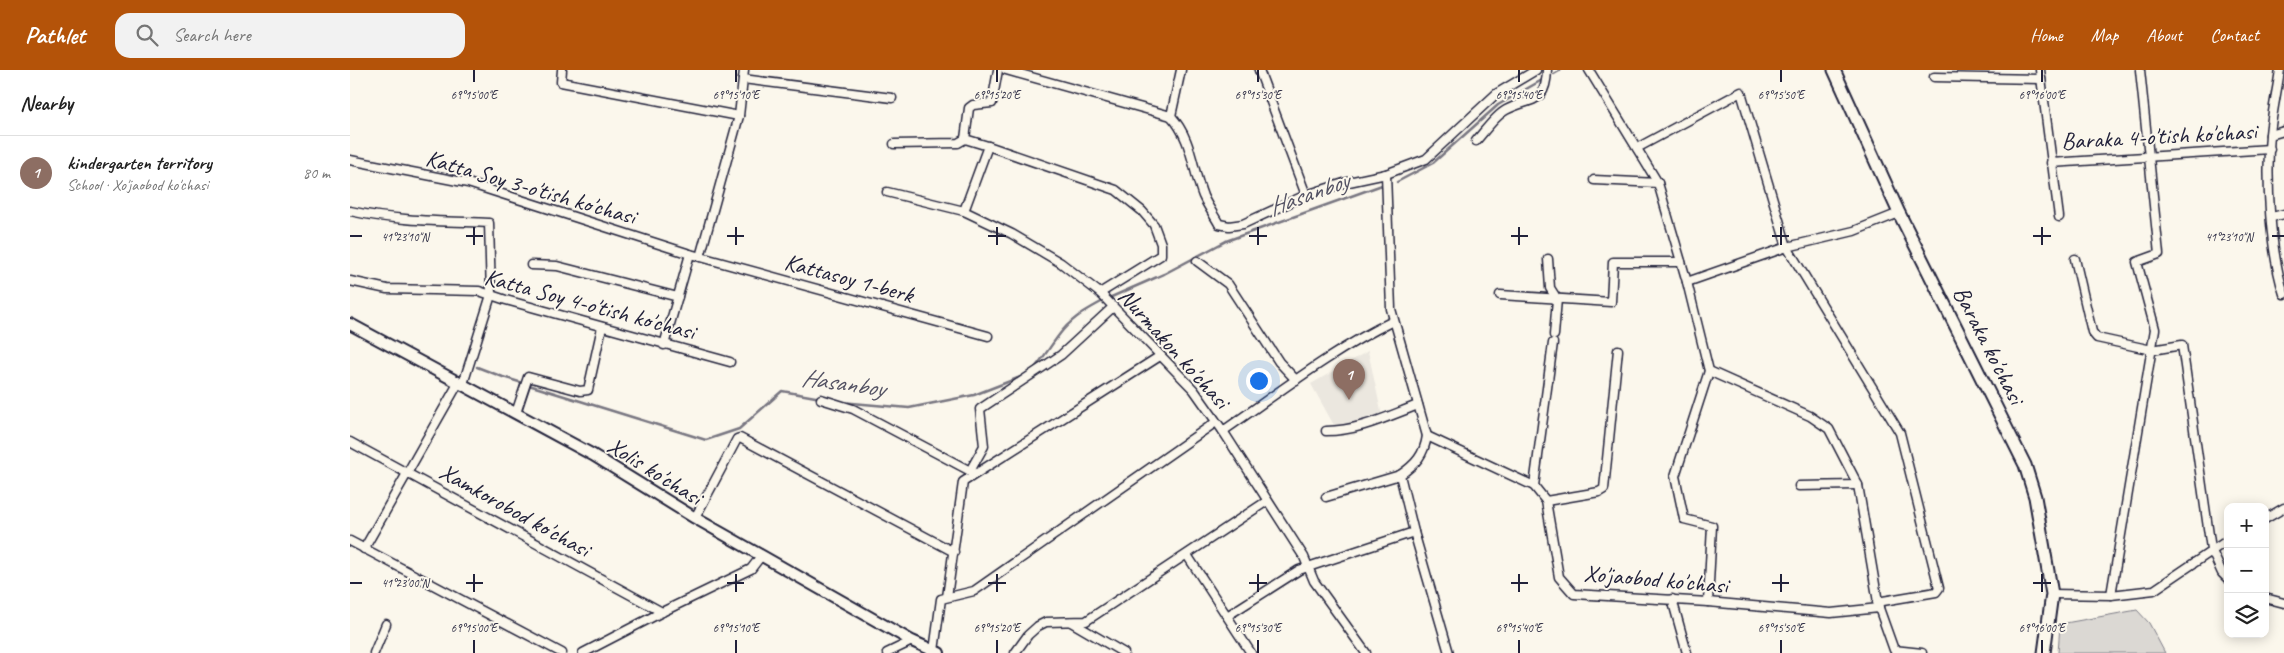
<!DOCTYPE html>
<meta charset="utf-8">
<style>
body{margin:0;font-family:Caveat,sans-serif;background:#f2f2f2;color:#222}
.controls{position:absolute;right:15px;bottom:15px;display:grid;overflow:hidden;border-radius:10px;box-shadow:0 2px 12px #0003}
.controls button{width:45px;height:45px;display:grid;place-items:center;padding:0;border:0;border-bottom:1px solid #e0e0e0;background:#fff;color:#222;font:25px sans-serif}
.you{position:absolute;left:908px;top:310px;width:18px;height:18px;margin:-12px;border:4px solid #fff;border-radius:50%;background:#1a73e8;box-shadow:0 0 0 8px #1a73e833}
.badge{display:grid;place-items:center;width:32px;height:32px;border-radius:50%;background:#b45309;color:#fff;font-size:16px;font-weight:700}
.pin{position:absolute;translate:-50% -41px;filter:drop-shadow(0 1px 2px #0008)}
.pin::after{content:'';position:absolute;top:26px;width:18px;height:15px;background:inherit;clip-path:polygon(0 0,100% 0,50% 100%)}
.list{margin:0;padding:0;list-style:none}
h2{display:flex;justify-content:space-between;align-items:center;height:65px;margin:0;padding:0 20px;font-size:21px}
h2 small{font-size:16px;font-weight:400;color:#767676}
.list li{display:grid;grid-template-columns:32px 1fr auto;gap:15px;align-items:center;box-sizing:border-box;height:75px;padding:0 20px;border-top:1px solid #e0e0e0}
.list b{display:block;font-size:19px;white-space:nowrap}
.list p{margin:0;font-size:16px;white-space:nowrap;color:#767676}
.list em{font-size:16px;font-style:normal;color:#767676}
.icon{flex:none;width:28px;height:28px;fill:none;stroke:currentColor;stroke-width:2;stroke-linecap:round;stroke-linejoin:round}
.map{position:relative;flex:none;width:1934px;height:583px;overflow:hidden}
header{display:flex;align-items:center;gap:30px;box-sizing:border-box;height:70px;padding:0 25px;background:#b45309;color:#fff}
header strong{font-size:24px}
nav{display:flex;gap:28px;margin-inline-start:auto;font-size:18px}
.search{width:350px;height:45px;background:#f2f2f2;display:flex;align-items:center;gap:12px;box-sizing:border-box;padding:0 18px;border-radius:15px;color:#767676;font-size:19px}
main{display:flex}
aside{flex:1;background:#fff}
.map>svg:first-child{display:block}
.built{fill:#ebe7df}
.green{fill:#dbd8d3;stroke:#7e7d87}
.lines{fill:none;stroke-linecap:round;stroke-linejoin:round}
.stream{stroke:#787681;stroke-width:2.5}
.minor-casing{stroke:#22223b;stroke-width:11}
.tertiary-casing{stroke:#22223b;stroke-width:14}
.secondary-casing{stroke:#22223b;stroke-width:15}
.minor{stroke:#fbf7ec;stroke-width:8}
.tertiary{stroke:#fbf7ec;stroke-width:10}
.secondary{stroke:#fbf7ec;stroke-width:11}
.ticks{fill:none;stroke:#22223b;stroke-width:2}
.labels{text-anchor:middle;stroke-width:4;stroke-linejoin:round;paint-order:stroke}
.street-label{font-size:24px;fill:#22223b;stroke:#fbf7ec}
.water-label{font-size:25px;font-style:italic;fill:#545364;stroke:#fbf7ec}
.ticks-label{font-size:12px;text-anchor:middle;fill:#22223b;stroke:#fbf7ec;stroke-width:4;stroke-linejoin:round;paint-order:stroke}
</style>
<header>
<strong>Pathlet</strong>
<div class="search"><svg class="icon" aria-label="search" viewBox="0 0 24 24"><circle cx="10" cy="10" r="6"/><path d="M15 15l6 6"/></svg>Search here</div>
<nav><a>Home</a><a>Map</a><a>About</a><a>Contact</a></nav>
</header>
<main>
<aside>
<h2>Nearby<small></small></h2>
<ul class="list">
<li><span class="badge" style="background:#8d6e63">1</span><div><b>kindergarten territory</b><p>School · Xo'jaobod ko'chasi</p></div><em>80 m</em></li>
</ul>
</aside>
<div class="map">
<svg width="1934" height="583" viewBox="0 0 1934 583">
<rect width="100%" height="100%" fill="#fbf7ec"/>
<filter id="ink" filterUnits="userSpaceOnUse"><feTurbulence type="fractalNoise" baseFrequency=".02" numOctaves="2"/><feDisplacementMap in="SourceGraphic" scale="10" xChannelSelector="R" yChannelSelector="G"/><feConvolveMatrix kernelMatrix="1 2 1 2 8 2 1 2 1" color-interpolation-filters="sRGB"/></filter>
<g filter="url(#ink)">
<polygon class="built" points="1018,281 1032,346 1005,356 1005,365 990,366 961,314"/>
<polygon class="green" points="1787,540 1799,553 1815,583 1708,583 1710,554"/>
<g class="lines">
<g class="stream">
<polyline points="1204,4 1211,0"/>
<polyline points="1047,112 1083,93 1148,35 1192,10"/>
<polyline points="759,228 814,204 876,171 1032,115"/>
<polyline points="127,297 153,307 356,370 389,359 432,321 471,328"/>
<path d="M 682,301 C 694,288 702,273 713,260 C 725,246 740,238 755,230"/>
<polyline points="491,332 559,338 624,325 673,306"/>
</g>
<defs>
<g id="minor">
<polyline points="212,0 211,12 389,46"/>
<path d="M 656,0 L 821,46 C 842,69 842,98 853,126 C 857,135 864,145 869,154 L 879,156 L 893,154 L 956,125 L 994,113 L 1036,104 L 1076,89 L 1146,24 L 1186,0"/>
<polyline points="909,0 956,125"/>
<polyline points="1239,0 1308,113 1337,212 1359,301 1325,406 1334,449 1362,456 1358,532"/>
<polyline points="1690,0 1709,147"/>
<path d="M 1930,0 C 1927,21 1922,43 1920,64 C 1916,111 1920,180 1934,224"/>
<polyline points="1584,7 1691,9"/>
<polyline points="393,9 542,28"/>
<polyline points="821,46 831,0"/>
<polyline points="1920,65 1934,61"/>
<path d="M 1126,71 C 1135,61 1145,46 1156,40 C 1180,27 1196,36 1197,0"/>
<polyline points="544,74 608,73 615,69"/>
<polyline points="638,76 766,120 792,141 804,155 811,174 811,185 750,223"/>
<polyline points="1287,78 1391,22 1437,177 1550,363 1589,518 1586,522 1527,532"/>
<polyline points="0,90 118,113 340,184 638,266"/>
<polyline points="1701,93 1920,79"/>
<path d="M 1036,104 L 1041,239 L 1077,366 C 1074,385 1066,394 1050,405 L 1064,462 L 1099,583"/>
<polyline points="1244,110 1308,113"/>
<polyline points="537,122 614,141 662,164 711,193 750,223 844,320 873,361 954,487 964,511 1016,583"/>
<path d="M 0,141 C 45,151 92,151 139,153 L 141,225 L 113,314"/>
<polyline points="614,141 638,76 615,69 619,38 623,35 642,33 648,0"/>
<polyline points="1922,147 1934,144"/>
<polyline points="350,187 389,46 394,0"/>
<polyline points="1198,189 1200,218 1207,229 1204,265"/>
<polyline points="1725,189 1742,262 1747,268 1802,280 1832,275 1861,479 1872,503 1878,509"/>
<polyline points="847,191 878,214 929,292 946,310"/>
<polyline points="181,195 207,196 328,227"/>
<polyline points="0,211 37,219 129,221 156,230 380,292"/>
<polyline points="1337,212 1437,177 1504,161 1549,143"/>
<polyline points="1150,225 1261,232 1263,192 1331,192"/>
<polyline points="314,275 340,184"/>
<polyline points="1359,301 1460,346 1479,359 1508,415 1529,538 1544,580 1572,583"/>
<polyline points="471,329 503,339 624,403"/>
<polyline points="166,343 178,307 230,321 238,320 252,257"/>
<path d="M 873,361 C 928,323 983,280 1043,251"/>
<path d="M 976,361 C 1009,361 1038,346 1068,335"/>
<polyline points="1077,366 1184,416 1196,431 1209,507 1224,524 1358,532 1481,543 1529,538"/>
<polyline points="0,372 312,542"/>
<polyline points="620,401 634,376 630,339 711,285 763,237"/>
<polyline points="1184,416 1203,273"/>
<polyline points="1449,416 1508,415"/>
<polyline points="976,427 1050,405"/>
<polyline points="1196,431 1249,422 1254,419 1268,280"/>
<polyline points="345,448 387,369 390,368 604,482"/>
<polyline points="1915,449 1934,438"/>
<polyline points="0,471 212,583"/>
<polyline points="14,479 109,312"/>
<polyline points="837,485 901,583"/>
<polyline points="1702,524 1761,525 1804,520 1878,470"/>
<polyline points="1761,525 1805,259 1787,192 1809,184 1790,0"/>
<polyline points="597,527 613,412 810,286"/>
<polyline points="1915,528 1934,533"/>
<polyline points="1322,529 1337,583"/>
<polyline points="877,546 949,500 1064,462"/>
<polyline points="721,552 774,583"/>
<polyline points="584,581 591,529 624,521 866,352"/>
<polyline points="24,583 36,554"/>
<polyline points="233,583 312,542 401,499 411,486"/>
<polyline points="537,583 562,571"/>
<polyline points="665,583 678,565 688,556 696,552 736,551 917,431"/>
</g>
<polyline id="tertiary" points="0,254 243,385 345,448 562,571 589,583"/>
<polyline id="secondary" points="1484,0 1549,143 1675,395 1685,427 1702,524 1694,583"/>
</defs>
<use href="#minor" class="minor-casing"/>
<use href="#tertiary" class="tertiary-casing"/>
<use href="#secondary" class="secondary-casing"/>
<use href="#minor" class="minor"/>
<use href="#tertiary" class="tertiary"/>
<use href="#secondary" class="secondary"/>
</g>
</g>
<path class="ticks" d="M 124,0 L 124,12M 386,0 L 386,12M 647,0 L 647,12M 908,0 L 908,12M 1169,0 L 1169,12M 1431,0 L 1431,12M 1692,0 L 1692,12M 124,157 L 124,175M 386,157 L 386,175M 647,157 L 647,175M 908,157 L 908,175M 1169,157 L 1169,175M 1431,157 L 1431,175M 1692,157 L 1692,175M 0,166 L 12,166M 116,166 L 133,166M 377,166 L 394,166M 638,166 L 656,166M 899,166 L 917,166M 1161,166 L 1178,166M 1422,166 L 1439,166M 1683,166 L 1701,166M 1922,166 L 1934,166M 124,504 L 124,522M 386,504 L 386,522M 647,504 L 647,522M 908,504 L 908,522M 1169,504 L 1169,522M 1431,504 L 1431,522M 1692,504 L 1692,522M 0,513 L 12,513M 116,513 L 133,513M 377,513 L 394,513M 638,513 L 656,513M 899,513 L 917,513M 1161,513 L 1178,513M 1422,513 L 1439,513M 1683,513 L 1701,513M 124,570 L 124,583M 386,570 L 386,583M 647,570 L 647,583M 908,570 L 908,583M 1169,570 L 1169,583M 1431,570 L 1431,583M 1692,570 L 1692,583"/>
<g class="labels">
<g class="street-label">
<text transform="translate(1809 66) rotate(-3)" y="8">Baraka 4-o'tish ko'chasi</text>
<text transform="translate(181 117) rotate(16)" y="8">Katta Soy 3-o'tish ko'chasi</text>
<text transform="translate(499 208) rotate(15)" y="8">Kattasoy 1-berk</text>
<text transform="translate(240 234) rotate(15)" y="8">Katta Soy 4-o'tish ko'chasi</text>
<text transform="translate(1639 275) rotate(63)" y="8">Baraka ko'chasi</text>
<text transform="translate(824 278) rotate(48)" y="8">Nurmakon ko'chasi</text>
<text transform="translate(305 401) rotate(32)" y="8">Xolis ko'chasi</text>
<text transform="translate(165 440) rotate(29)" y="8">Xamkorobod ko'chasi</text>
<text transform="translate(1306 509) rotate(5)" y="8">Xo'jaobod ko'chasi</text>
</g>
<g class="water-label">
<text transform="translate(958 123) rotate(-20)" y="9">Hasanboy</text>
<text transform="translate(493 312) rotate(8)" y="9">Hasanboy</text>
</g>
</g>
<g class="ticks-label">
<text x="124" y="29">69°15'00"E</text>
<text x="386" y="29">69°15'10"E</text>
<text x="647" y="29">69°15'20"E</text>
<text x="908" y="29">69°15'30"E</text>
<text x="1169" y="29">69°15'40"E</text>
<text x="1431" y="29">69°15'50"E</text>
<text x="1692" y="29">69°16'00"E</text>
<text x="55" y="171">41°23'10"N</text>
<text x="1879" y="171">41°23'10"N</text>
<text x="55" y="517">41°23'00"N</text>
<text x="124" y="562">69°15'00"E</text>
<text x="386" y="562">69°15'10"E</text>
<text x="647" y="562">69°15'20"E</text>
<text x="908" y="562">69°15'30"E</text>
<text x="1169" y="562">69°15'40"E</text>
<text x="1431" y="562">69°15'50"E</text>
<text x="1692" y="562">69°16'00"E</text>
</g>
</svg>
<div class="controls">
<button>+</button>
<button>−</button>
<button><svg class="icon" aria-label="layers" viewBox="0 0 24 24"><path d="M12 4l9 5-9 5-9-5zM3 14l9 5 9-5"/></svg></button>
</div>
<div class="you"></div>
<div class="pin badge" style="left:999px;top:330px;background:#8d6e63">1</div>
</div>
</main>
